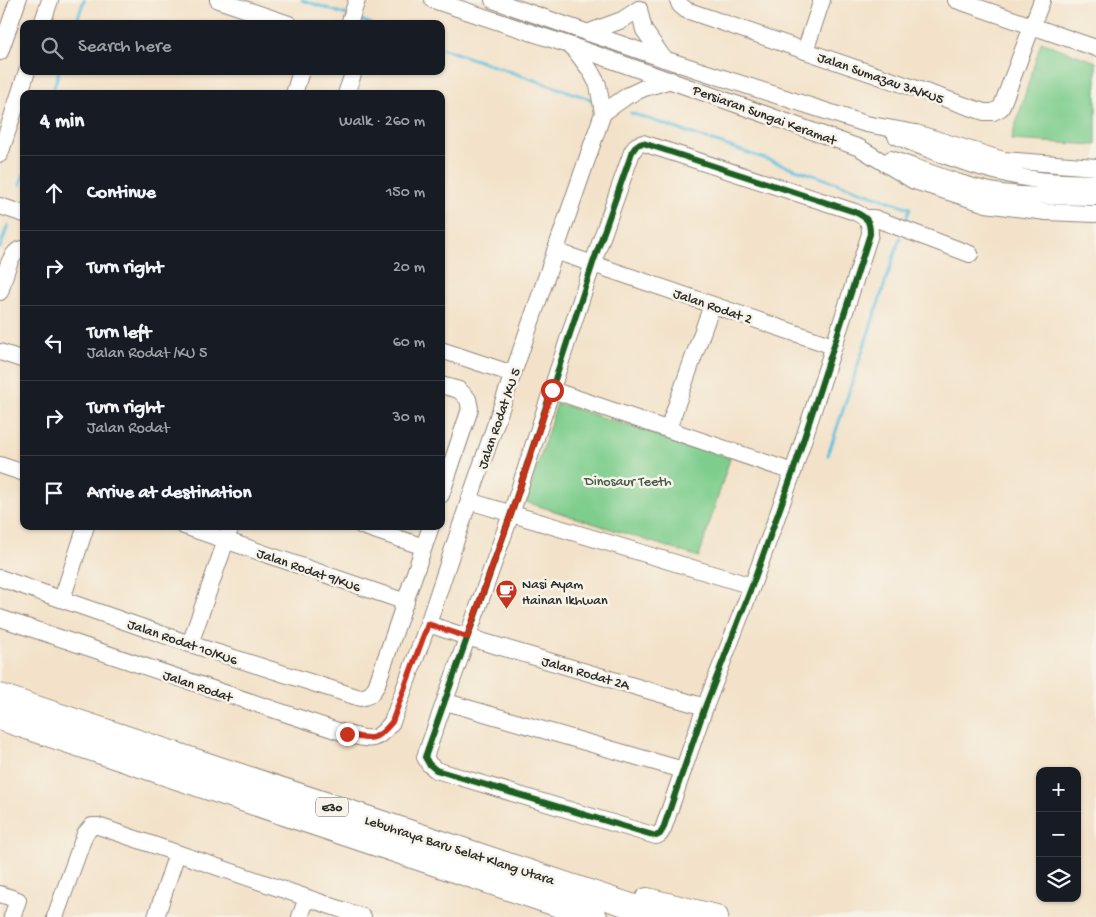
<!DOCTYPE html>
<meta charset="utf-8">
<style>
body{margin:0;font-family:"Gochi Hand",sans-serif;background:#20242c;color:#f1f3f6}
.controls{position:absolute;right:15px;bottom:15px;display:grid;overflow:hidden;border-radius:10px;box-shadow:0 1px 4px #0004}
.controls button{width:45px;height:45px;display:grid;place-items:center;padding:0;border:0;border-bottom:1px solid #363941;background:#171b24;color:#f1f3f6;font:25px sans-serif}
.stop{position:absolute;width:15px;height:15px;margin:-11px;border:4px solid #c8321e;border-radius:50%;background:#fff}
.stop.end{background:#c8321e;border-color:#fff;box-shadow:0 1px 5px #0008}
.list{margin:0;padding:0;list-style:none}
h2{display:flex;justify-content:space-between;align-items:center;height:65px;margin:0;padding:0 20px;font-size:21px}
h2 small{font-size:16px;font-weight:400;color:#9ea1a6}
.list li{display:grid;grid-template-columns:32px 1fr auto;gap:15px;align-items:center;box-sizing:border-box;height:75px;padding:0 20px;border-top:1px solid #363941}
.list b{display:block;font-size:19px;white-space:nowrap}
.list p{margin:0;font-size:16px;white-space:nowrap;color:#9ea1a6}
.list em{font-size:16px;font-style:normal;color:#9ea1a6}
.icon{flex:none;width:28px;height:28px;fill:none;stroke:currentColor;stroke-width:2;stroke-linecap:round;stroke-linejoin:round}
.map{position:relative;flex:none;width:1096px;height:917px;overflow:hidden}
.search{position:absolute;background:#171b24;box-shadow:0 1px 4px #0004;left:20px;top:20px;width:425px;height:55px;display:flex;align-items:center;gap:12px;box-sizing:border-box;padding:0 18px;border-radius:10px;color:#9ea1a6;font-size:19px}
.panel{position:absolute;background:#171b24;box-shadow:0 1px 4px #0004;left:20px;top:90px;width:425px;height:440px;border-radius:10px}
.map>svg:first-child{display:block}
.green{fill:#7ecd8d;stroke:#547c5c}
.lines{fill:none;stroke-linecap:round;stroke-linejoin:round}
.stream{stroke:#60bfde;stroke-width:3}
.minor-casing{stroke:#8f867a;stroke-width:18}
.highway-casing{stroke:#8f867a;stroke-width:26}
.minor{stroke:#fff;stroke-width:16}
.highway{stroke:#fff;stroke-width:24}
.cycleway-casing{stroke:#f7f3e8;stroke-width:9}
.cycleway{stroke:#1b5e20;stroke-width:6}
.route{stroke:#c8321e;stroke-width:6}
.labels{text-anchor:middle;stroke-width:5;stroke-linejoin:round;paint-order:stroke}
.shield{fill:#f7f3e8;stroke:#686764;stroke-width:1}
.shield-label{font-size:12px;font-weight:bold;fill:#2b2b2b}
.street-label{font-size:14px;fill:#2b2b2b;stroke:#f7f3e8}
.park-label{font-size:14px;fill:#445c48;stroke:#f7f3e8}
.poi-label{font-size:14px;fill:#2b2b2b;stroke:#f7f3e8;text-anchor:start}
</style>
<div class="map">
<svg width="1096" height="917" viewBox="0 0 1096 917">
<rect width="100%" height="100%" fill="#f7f3e8"/>
<filter id="ink" filterUnits="userSpaceOnUse"><feTurbulence type="fractalNoise" baseFrequency=".02" numOctaves="2"/><feDisplacementMap in="SourceGraphic" scale="10" xChannelSelector="R" yChannelSelector="G"/><feConvolveMatrix kernelMatrix="1 2 1 2 8 2 1 2 1" color-interpolation-filters="sRGB"/></filter>
<filter id="wash" filterUnits="userSpaceOnUse"><feTurbulence type="fractalNoise" baseFrequency=".0096" numOctaves="4" result="noise"/><feDisplacementMap in="SourceGraphic" scale="20" xChannelSelector="R" yChannelSelector="G"/><feGaussianBlur stdDeviation="1.12" result="paint"/><feColorMatrix in="noise" values="0 0 0 0 0 0 0 0 0 0 0 0 0 0 0 0 0 1.4 0 .05"/><feComposite in="paint" operator="in"/></filter>
<g filter="url(#wash)">
<rect width="100%" height="100%" fill="#f3e2c9"/>
<g class="green">
<polygon points="1041,42 1096,62 1096,145 1011,140"/>
<polygon points="557,403 730,458 699,557 526,502"/>
</g>
<g class="lines">
<g class="stream">
<polyline points="302,0 347,15"/>
<polyline points="355,18 371,24"/>
<polyline points="76,24 84,0"/>
<polyline points="441,48 593,100"/>
<polyline points="52,94 59,71"/>
<polyline points="631,113 910,208 906,220"/>
<polyline points="20,185 24,174"/>
<polyline points="0,248 8,225"/>
<polyline points="828,455 900,238"/>
</g>
</g>
</g>
<g filter="url(#ink)">
<g class="lines">
<defs>
<g id="minor">
<polyline points="218,0 289,24"/>
<polyline points="433,0 572,46 860,148 914,181 986,204 1046,212 1096,214"/>
<polyline points="493,0 664,59 866,124 916,133 1003,160 1096,167"/>
<polyline points="678,0 680,5 686,10 984,112 993,112 1001,108 1042,0"/>
<polyline points="956,0 1096,48"/>
<polyline points="639,9 644,30 664,59"/>
<polyline points="42,24 50,0"/>
<polyline points="349,24 357,0"/>
<polyline points="587,33 622,20 639,9"/>
<polyline points="805,51 822,0"/>
<polyline points="0,52 18,0"/>
<polyline points="294,94 301,71"/>
<polyline points="346,94 354,71"/>
<polyline points="603,113 627,96 644,88 671,80"/>
<path d="M 896,136 C 942,156 989,173 1038,180 C 1057,183 1077,182 1096,183"/>
<path d="M 643,143 L 855,212 C 867,218 870,220 870,234 L 793,472 L 752,586 L 705,707 L 663,829 L 660,834 L 656,836 L 436,770 L 429,764 L 425,757 L 511,514 L 593,263 L 632,152 L 637,145 Z"/>
<polyline points="0,154 27,71"/>
<path d="M 891,159 C 927,171 963,187 1001,193 C 1032,197 1064,196 1096,197"/>
<polyline points="0,206 24,214"/>
<polyline points="867,218 874,218 970,254"/>
<polyline points="555,251 833,346"/>
<path d="M 0,292 C 4,281 9,248 24,249"/>
<polyline points="441,350 513,374"/>
<polyline points="0,352 24,360"/>
<polyline points="441,385 459,390 468,399 470,409 441,495"/>
<polyline points="552,390 793,472"/>
<polyline points="668,429 712,305"/>
<polyline points="0,465 24,473"/>
<polyline points="469,501 752,586"/>
<polyline points="184,526 406,602"/>
<polyline points="362,526 424,547"/>
<path d="M 0,578 L 190,644 L 360,698 C 370,696 373,693 377,684 L 431,526"/>
<polyline points="62,599 86,526"/>
<path d="M 0,618 L 347,734 C 370,740 376,743 392,722 L 428,624 L 469,501 L 603,113 L 598,85 L 590,70 L 572,46"/>
<polyline points="428,624 467,637 705,707"/>
<polyline points="190,644 231,526"/>
<polyline points="446,702 683,770"/>
<polyline points="0,894 18,900 12,917"/>
<polyline points="55,917 85,834 92,826 98,826 363,917"/>
<polyline points="156,917 177,853"/>
<polyline points="300,917 307,898"/>
</g>
<g id="highway">
<polyline points="0,696 664,917"/>
<polyline points="0,718 595,917"/>
<polyline points="647,900 716,917"/>
</g>
</defs>
<use href="#minor" class="minor-casing"/>
<use href="#highway" class="highway-casing"/>
<use href="#minor" class="minor"/>
<use href="#highway" class="highway"/>
<defs>
<path id="cycleway" d="M 643,143 L 855,212 C 867,218 870,220 870,234 L 793,472 L 752,586 L 705,707 L 663,829 L 660,834 L 656,836 L 436,770 L 429,764 L 425,757 L 511,514 L 593,263 L 632,152 L 637,145 Z"/>
</defs>
<use href="#cycleway" class="cycleway-casing"/>
<use href="#cycleway" class="cycleway"/>
</g>
</g>
<g class="lines" filter="url(#ink)">
<path class="route" d="M 347,734 C 370,740 376,742 392,722 L 428,624 L 467,637 L 511,514 L 552,390"/>
</g>
<defs>
<symbol id="cafe-pin" viewBox="-11 -11 22 30"><path d="M0 17L-7.5 6A9.5 9.5 0 1 1 7.5 6Z" fill="#c8321e" stroke="#f7f3e8"/><path d="M-5.5-4.5H6V0H3Q3 3.5 0 3.5H-2.5Q-5.5 3.5-5.5 0ZM3-3.2v2h1.7v-2ZM-6 4.5H4V6H-6Z" fill="#fff"/></symbol>
</defs>
<g fill-rule="evenodd">
<use href="#cafe-pin" x="494" y="578" width="25" height="34"/>
</g>
<g class="labels">
<rect class="shield" x="316" y="797.5" width="32" height="19" rx="4"/>
<g class="shield-label">
<text x="332" y="811">E30</text>
</g>
<g class="street-label">
<text transform="translate(881 77) rotate(19)" y="5">Jalan Sumazau 3A/KU5</text>
<text transform="translate(765 114) rotate(20)" y="5">Persiaran Sungai Keramat</text>
<text transform="translate(713 305) rotate(19)" y="5">Jalan Rodat 2</text>
<text transform="translate(498 418) rotate(-71)" y="5">Jalan Rodat /KU 5</text>
<text transform="translate(309 569) rotate(19)" y="5">Jalan Rodat 9/KU6</text>
<text transform="translate(183 641) rotate(19)" y="5">Jalan Rodat 10/KU6</text>
<text transform="translate(586 672) rotate(16)" y="5">Jalan Rodat 2A</text>
<text transform="translate(198 685) rotate(19)" y="5">Jalan Rodat</text>
<text transform="translate(460 849) rotate(18)" y="5">Lebuhraya Baru Selat Klang Utara</text>
</g>
<g class="park-label">
<text x="628" y="485">Dinosaur Teeth</text>
</g>
<g class="poi-label">
<text x="522" y="588">Nasi Ayam<tspan x="522" dy="16">Hainan Ikhwan</tspan></text>
</g>
</g>
</svg>
<div class="controls">
<button>+</button>
<button>−</button>
<button><svg class="icon" aria-label="layers" viewBox="0 0 24 24"><path d="M12 4l9 5-9 5-9-5zM3 14l9 5 9-5"/></svg></button>
</div>
<div class="stop" style="left:552px;top:390px"></div>
<div class="stop end" style="left:347px;top:734px"></div>
<div class="search"><svg class="icon" aria-label="search" viewBox="0 0 24 24"><circle cx="10" cy="10" r="6"/><path d="M15 15l6 6"/></svg>Search here</div>
<section class="panel">
<h2>4 min<small>Walk · 260 m</small></h2>
<ul class="list">
<li><svg class="icon" aria-label="ahead" viewBox="0 0 24 24"><path d="M12 20V5M6 11l6-6 6 6"/></svg><div><b>Continue</b></div><em>150 m</em></li>
<li><svg class="icon" aria-label="right" viewBox="0 0 24 24"><path d="M7 20v-9h11M14 6l5 5-5 5"/></svg><div><b>Turn right</b></div><em>20 m</em></li>
<li><svg class="icon" aria-label="left" viewBox="0 0 24 24"><path d="M17 20v-9H6M10 6l-5 5 5 5"/></svg><div><b>Turn left</b><p>Jalan Rodat /KU 5</p></div><em>60 m</em></li>
<li><svg class="icon" aria-label="right" viewBox="0 0 24 24"><path d="M7 20v-9h11M14 6l5 5-5 5"/></svg><div><b>Turn right</b><p>Jalan Rodat</p></div><em>30 m</em></li>
<li><svg class="icon" aria-label="arrive" viewBox="0 0 24 24"><path d="M6 21V4h12l-3 4 3 4H6"/></svg><div><b>Arrive at destination</b></div></li>
</ul>
</section>
</div>
